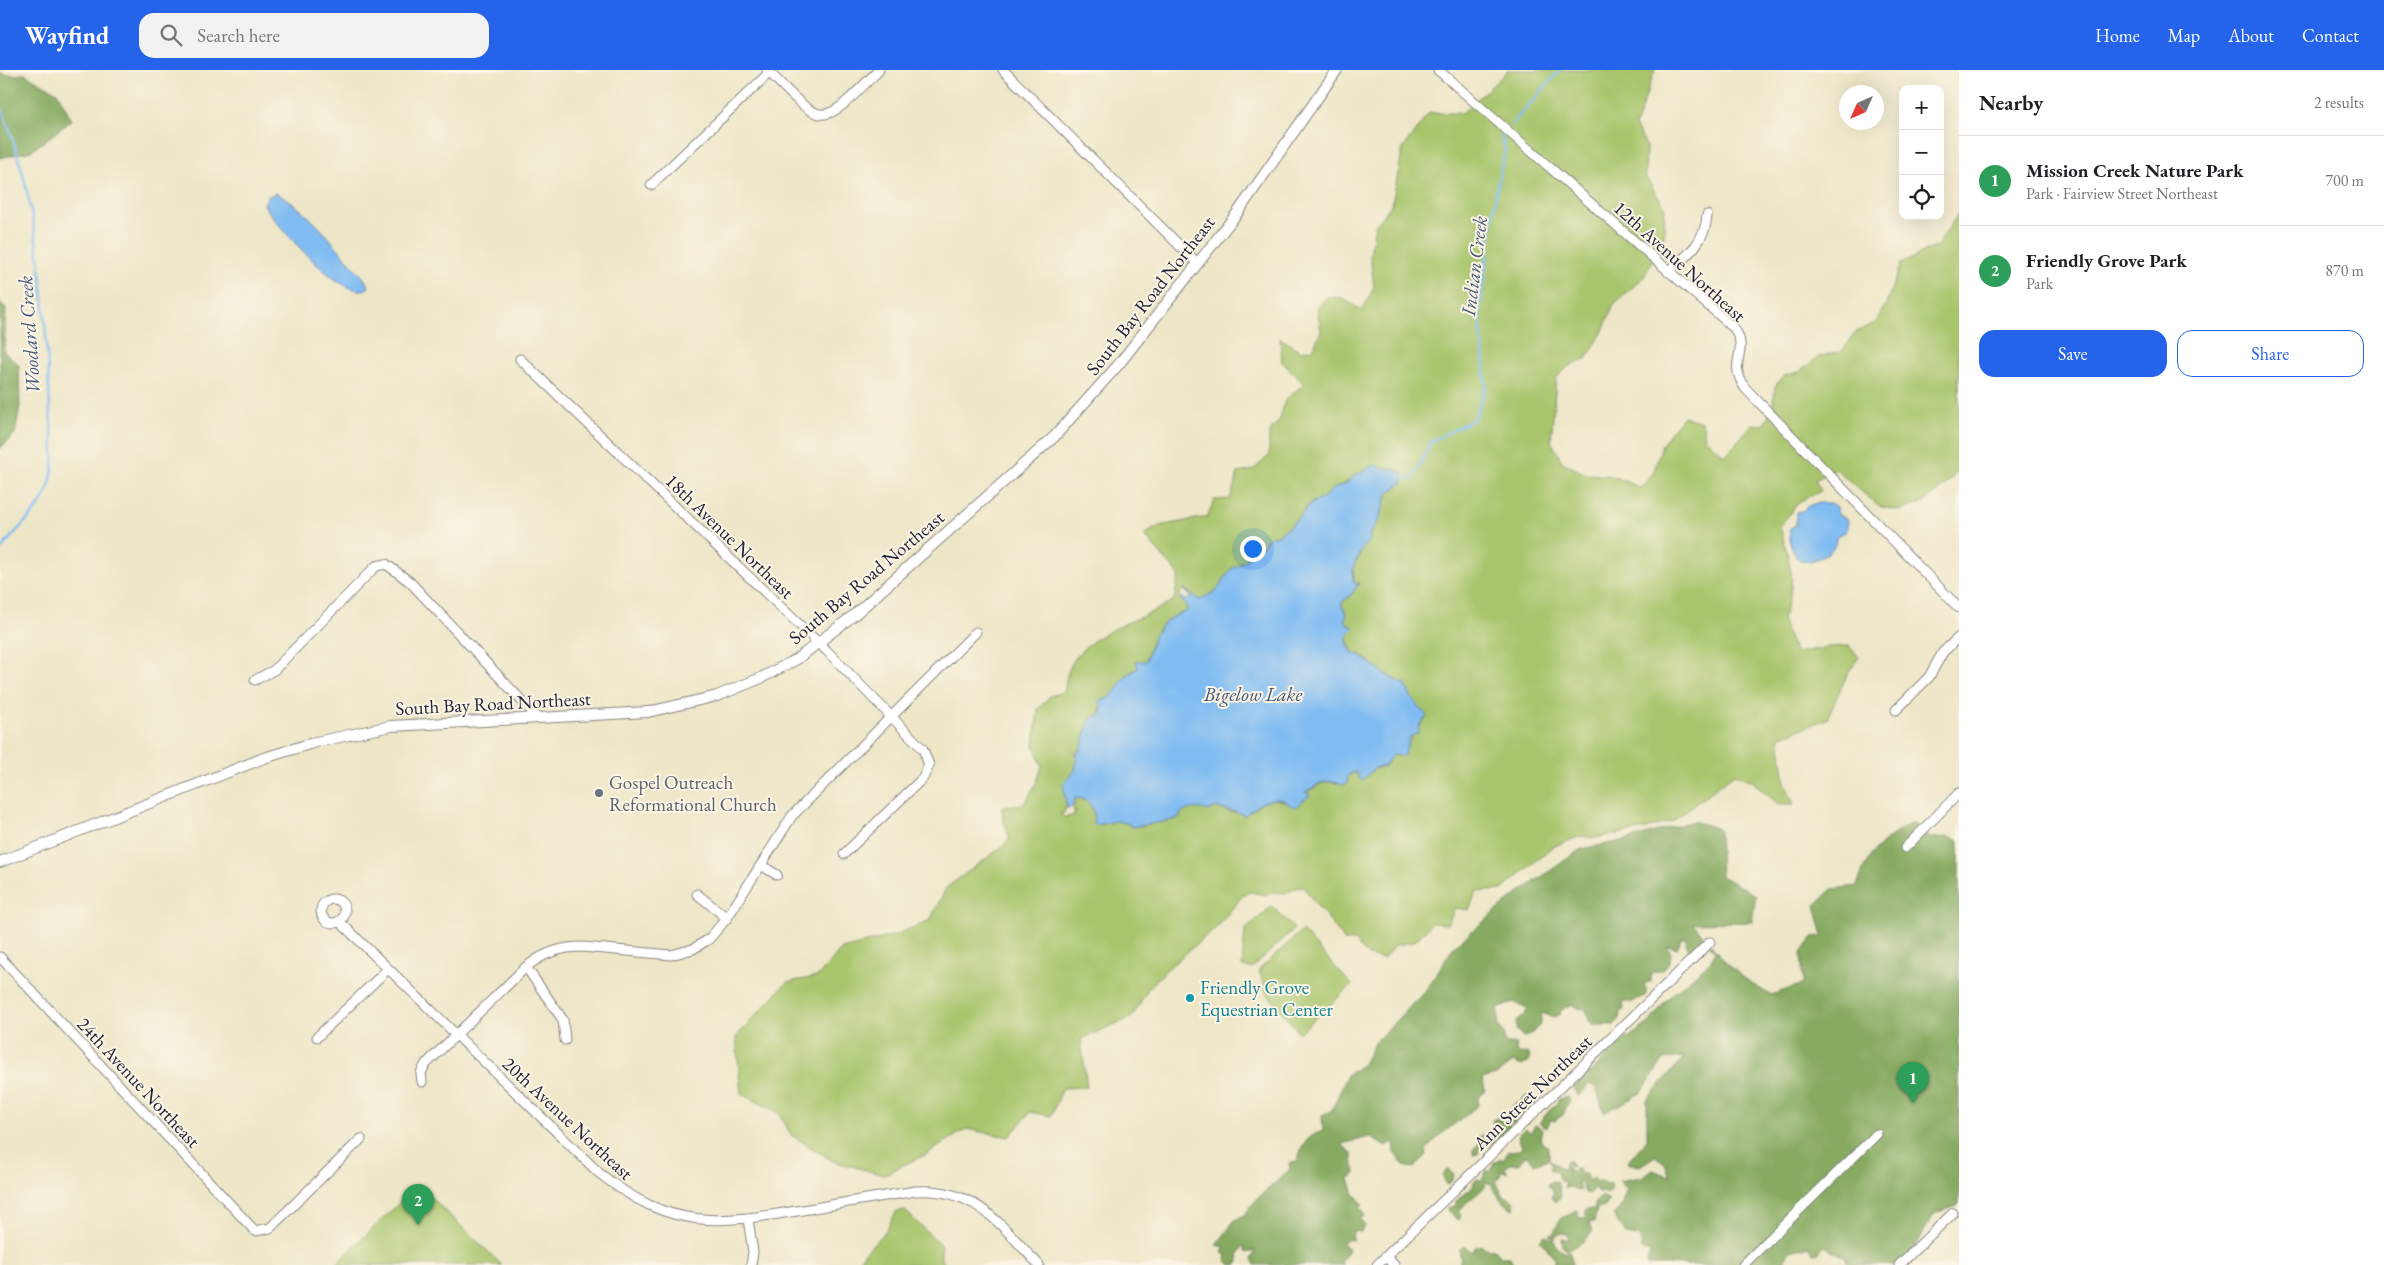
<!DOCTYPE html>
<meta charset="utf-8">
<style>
body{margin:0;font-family:"EB Garamond",serif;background:#f2f2f2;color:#202124}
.controls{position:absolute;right:15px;top:15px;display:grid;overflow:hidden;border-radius:10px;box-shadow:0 5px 20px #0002}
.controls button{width:45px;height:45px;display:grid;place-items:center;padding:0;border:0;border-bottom:1px solid #e0e0e0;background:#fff;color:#202124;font:25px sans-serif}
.compass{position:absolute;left:1839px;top:15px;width:45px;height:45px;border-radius:50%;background:#fff;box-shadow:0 5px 20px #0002;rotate:225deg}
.you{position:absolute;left:1252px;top:478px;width:18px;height:18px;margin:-12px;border:4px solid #fff;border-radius:50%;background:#1a73e8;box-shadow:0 0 0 8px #1a73e833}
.badge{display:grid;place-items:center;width:32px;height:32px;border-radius:50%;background:#2563eb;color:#fff;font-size:16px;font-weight:700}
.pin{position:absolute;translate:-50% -41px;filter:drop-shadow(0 1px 2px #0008)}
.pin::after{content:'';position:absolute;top:26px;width:18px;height:15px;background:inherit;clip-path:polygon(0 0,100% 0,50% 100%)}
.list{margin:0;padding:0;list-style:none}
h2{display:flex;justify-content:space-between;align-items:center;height:65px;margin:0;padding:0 20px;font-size:21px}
h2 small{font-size:16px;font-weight:400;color:#757577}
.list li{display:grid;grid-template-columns:32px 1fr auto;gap:15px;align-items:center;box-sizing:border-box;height:90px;padding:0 20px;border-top:1px solid #e0e0e0}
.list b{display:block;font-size:19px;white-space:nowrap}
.list p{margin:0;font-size:16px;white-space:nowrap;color:#757577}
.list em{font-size:16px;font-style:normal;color:#757577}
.actions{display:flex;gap:10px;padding:15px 20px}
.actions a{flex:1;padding:11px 0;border:1px solid #2563eb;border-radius:15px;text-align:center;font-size:18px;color:#2563eb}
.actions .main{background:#2563eb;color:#fff}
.icon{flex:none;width:28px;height:28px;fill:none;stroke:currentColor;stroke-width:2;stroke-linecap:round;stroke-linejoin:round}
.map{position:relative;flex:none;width:1959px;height:1195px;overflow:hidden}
header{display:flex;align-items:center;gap:30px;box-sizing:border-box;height:70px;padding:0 25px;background:#2563eb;color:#fff}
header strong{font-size:24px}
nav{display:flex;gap:28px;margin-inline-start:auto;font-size:18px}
.search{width:350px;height:45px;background:#f2f2f2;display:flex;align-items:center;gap:12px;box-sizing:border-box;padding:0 18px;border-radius:15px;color:#757577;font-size:19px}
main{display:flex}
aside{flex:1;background:#fff}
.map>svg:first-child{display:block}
.green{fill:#a8c56c;stroke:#657454;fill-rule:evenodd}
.forest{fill:#86aa60;stroke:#54664e}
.water{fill:#80bcf2;stroke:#516f96}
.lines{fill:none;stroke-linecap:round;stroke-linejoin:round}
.stream{stroke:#80bcf2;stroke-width:2.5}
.minor-casing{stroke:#888481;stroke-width:11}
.tertiary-casing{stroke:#888481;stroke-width:12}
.minor{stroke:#fff;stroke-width:9}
.tertiary{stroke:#fff;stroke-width:10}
.worship-dot{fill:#6b7280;stroke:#fcf5e5;stroke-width:2}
.culture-dot{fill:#0f9aa8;stroke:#fcf5e5;stroke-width:2}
.labels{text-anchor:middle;stroke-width:4;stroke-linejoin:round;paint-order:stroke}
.street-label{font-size:19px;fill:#22223b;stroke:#fcf5e5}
.worship-label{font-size:19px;fill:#5b616d;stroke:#fcf5e5;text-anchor:start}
.culture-label{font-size:19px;fill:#0d838f;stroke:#fcf5e5;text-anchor:start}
.water-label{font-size:20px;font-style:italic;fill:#43587b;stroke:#fcf5e5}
</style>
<header>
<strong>Wayfind</strong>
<div class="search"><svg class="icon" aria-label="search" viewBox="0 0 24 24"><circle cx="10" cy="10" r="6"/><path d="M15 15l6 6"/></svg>Search here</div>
<nav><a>Home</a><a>Map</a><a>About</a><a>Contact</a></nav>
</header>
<main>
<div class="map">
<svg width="1959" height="1195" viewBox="0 0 1959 1195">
<rect width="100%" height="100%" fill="#fcf5e5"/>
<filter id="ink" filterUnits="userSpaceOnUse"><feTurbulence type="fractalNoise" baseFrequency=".02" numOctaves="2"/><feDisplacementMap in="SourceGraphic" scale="10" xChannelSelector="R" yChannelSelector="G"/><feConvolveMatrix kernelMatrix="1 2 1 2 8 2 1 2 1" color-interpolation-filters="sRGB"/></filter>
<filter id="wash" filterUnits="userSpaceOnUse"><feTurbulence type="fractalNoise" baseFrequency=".0096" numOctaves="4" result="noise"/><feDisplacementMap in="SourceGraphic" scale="20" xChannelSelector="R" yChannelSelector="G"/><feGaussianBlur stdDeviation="1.12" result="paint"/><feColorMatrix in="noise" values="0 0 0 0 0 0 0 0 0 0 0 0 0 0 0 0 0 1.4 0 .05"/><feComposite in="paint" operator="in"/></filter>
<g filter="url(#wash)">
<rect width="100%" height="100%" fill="#ede6c7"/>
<g class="green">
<path d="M 1509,0 L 1655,0 L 1635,56 L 1646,75 L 1645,106 L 1665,138 L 1664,167 L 1644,207 L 1614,234 L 1602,263 L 1587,288 L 1569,296 L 1556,308 L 1551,371 L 1562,392 L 1586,404 L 1612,406 L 1641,418 L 1654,402 L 1662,374 L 1683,346 L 1702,352 L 1705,368 L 1725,386 L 1752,354 L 1764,355 L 1773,337 L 1775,316 L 1784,306 L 1799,302 L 1820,286 L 1841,282 L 1856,262 L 1875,253 L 1886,234 L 1901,194 L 1938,175 L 1959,142 L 1959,400 L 1946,415 L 1924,432 L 1899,441 L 1878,436 L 1836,399 L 1815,410 L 1821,421 L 1800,431 L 1780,456 C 1790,497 1799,507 1782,549 L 1795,583 L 1828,577 L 1849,576 L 1859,587 L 1847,605 L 1827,649 L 1779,667 L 1785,713 L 1794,734 L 1778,734 L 1751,710 L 1734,704 L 1673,751 L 1646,759 L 1594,768 L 1581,766 L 1552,777 L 1502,820 L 1476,822 L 1469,840 L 1455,838 L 1448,854 L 1432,853 L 1415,871 L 1394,876 L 1384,889 L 1368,886 L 1355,871 L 1344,871 C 1332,851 1316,837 1304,817 L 1295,818 L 1286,824 L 1275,822 L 1267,825 L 1250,822 L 1243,825 L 1218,856 L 1166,900 L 1148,919 L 1132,947 L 1081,969 L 1087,1017 L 1063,1018 L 1051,1046 L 1030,1042 L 1009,1067 L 966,1059 L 927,1084 L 883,1105 L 833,1091 L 791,1065 L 778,1042 L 741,1024 L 736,967 L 787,912 L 817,907 L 842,879 L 895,865 L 930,850 L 946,818 L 1003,776 L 1010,768 L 1003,749 L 1002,736 L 1024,734 L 1036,714 L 1042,696 L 1034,676 L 1038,639 L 1050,626 L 1065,621 C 1066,563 1135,556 1174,530 L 1179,505 L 1144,465 L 1159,456 L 1207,447 L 1214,430 L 1230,429 L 1238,403 L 1253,400 L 1269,386 L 1269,363 L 1280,349 L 1285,330 L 1304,314 L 1282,292 L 1280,268 L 1301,281 L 1313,279 L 1321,261 L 1317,238 L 1327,227 L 1343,228 L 1362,241 L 1374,217 L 1370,185 L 1375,155 L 1392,134 L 1403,78 L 1429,43 L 1462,43 ZM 1355,405 L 1403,412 L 1388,423 L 1378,452 L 1362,476 L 1359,487 L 1353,496 L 1354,513 L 1359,514 L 1350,526 L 1342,532 L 1342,536 L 1347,571 L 1354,584 L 1359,584 C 1375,595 1385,607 1405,614 L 1411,627 L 1427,646 C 1416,659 1409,674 1398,686 L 1392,685 L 1385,696 L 1375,698 L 1362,710 L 1354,702 L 1338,714 C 1324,707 1317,718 1305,723 L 1309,725 L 1286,732 L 1275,729 L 1262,733 L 1253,740 L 1232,743 L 1216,737 L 1208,741 L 1203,738 L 1185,739 L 1173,750 L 1131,757 L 1130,754 L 1116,751 L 1097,755 C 1094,742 1091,727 1075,728 L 1073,740 L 1077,741 L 1074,742 L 1075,745 C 1069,746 1065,749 1060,744 L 1064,743 C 1073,725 1056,717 1075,700 L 1077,684 L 1075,682 L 1081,679 L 1090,649 L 1100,645 L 1101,637 L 1117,621 L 1127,604 L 1138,598 L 1138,593 L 1146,591 C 1153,564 1158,551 1187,541 L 1187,537 L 1179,527 L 1182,520 L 1185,520 L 1200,530 C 1222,521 1220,510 1234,498 C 1245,488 1262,481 1268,467 C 1292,462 1295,447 1310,434 C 1313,431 1320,430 1324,427 C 1334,420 1346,414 1355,405 Z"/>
<polygon points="1272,836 1294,859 1252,898 1242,897 1245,860"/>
<polygon points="1302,861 1352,915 1299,963 1266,922 1259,900"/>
<polygon points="418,1115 502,1195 335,1195"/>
<polygon points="904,1140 941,1175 941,1189 945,1195 854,1195 886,1160 896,1142"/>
</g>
<g class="forest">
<polygon points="0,3 6,5 25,4 57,22 72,50 31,81 0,88"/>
<polygon points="0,232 6,238 4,282 19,295 20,336 15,364 0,379"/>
<path d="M 1693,751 L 1719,759 L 1721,806 L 1756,825 L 1752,852 L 1693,853 C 1718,884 1735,906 1771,925 L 1803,914 L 1801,883 L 1813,867 L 1823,866 L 1815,835 L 1832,819 L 1857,816 C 1870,778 1880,773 1913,752 L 1930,768 L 1949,767 L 1959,771 L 1959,1135 L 1934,1144 L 1905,1195 L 1848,1195 L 1845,1187 L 1824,1176 L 1819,1183 L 1813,1184 L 1810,1176 L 1790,1181 L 1784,1189 L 1789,1194 L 1803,1193 L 1805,1195 L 1646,1195 L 1650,1182 L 1642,1179 L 1640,1167 L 1626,1164 L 1613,1145 L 1620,1138 L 1627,1119 L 1619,1111 L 1642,1107 L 1653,1100 L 1670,1107 L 1665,1093 L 1655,1086 L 1640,1096 L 1627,1093 L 1647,1069 L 1647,1030 L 1684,987 L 1664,989 L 1641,1023 L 1604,1043 L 1596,1017 L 1589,1014 L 1579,1027 L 1573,1019 L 1618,975 L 1649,953 L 1668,928 L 1710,892 L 1715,882 L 1709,874 L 1698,873 L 1694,878 L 1689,878 L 1686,874 L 1687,868 L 1682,868 L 1677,878 L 1667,876 L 1671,883 L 1670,892 L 1662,900 L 1651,903 L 1651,911 L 1644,914 L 1647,922 L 1645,926 L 1632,932 L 1623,931 L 1624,940 L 1620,941 L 1619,950 L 1614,955 L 1593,955 L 1589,951 L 1586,939 L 1576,938 L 1573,934 L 1561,940 L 1560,945 L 1554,947 L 1541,943 L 1541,954 L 1529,966 L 1523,967 L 1517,961 L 1516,952 L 1528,940 L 1514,932 L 1498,939 L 1498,956 L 1505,965 L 1504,969 L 1507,974 L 1517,974 L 1516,979 L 1520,984 L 1527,983 L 1530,987 L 1528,992 L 1522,996 L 1513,992 L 1496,1005 L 1482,1009 C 1486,1019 1486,1022 1478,1028 L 1478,1035 C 1460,1051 1441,1062 1426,1080 L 1427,1085 L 1414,1098 L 1404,1096 L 1395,1084 L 1394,1072 L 1384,1076 L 1370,1067 L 1341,1074 L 1352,1083 C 1351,1092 1356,1096 1356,1104 L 1349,1108 L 1354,1124 L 1363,1134 L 1360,1138 L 1365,1146 L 1359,1148 L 1365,1155 L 1361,1162 L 1353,1161 L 1352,1170 L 1347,1169 L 1343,1173 L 1349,1180 L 1342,1190 L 1342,1195 L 1255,1195 L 1252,1189 L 1255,1180 L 1246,1183 L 1244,1175 L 1238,1184 L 1239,1191 L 1237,1195 L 1231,1195 L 1226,1190 L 1227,1185 L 1222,1183 L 1225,1177 L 1217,1175 L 1234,1151 L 1245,1144 L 1256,1130 L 1290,1099 L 1289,1093 L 1297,1092 C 1302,1076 1306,1066 1323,1061 L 1322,1045 L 1332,1040 L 1347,1005 L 1363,994 L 1375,972 L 1425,921 L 1455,875 L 1520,822 L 1581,779 L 1627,770 Z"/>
<polygon points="1530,1025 1532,1029 1529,1035 1522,1036 1523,1045 1518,1045 1515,1053 1510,1053 1509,1058 1503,1061 1502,1067 1498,1068 1495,1062 1490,1063 1490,1067 1494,1068 1494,1073 1487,1074 1482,1078 1480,1076 1478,1084 1473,1085 1473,1079 1480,1072 1478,1067 1494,1059 1492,1050 1498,1048 1498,1052 1501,1049 1504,1050 1507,1042 1513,1042 1512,1037 1515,1033 1520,1033 1523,1028"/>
<polygon points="1564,1027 1568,1027 1570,1030 1563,1045 1554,1051 1550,1050 1548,1056 1544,1057 1539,1053 1552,1037 1556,1035 1558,1030"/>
<path d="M 1535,1055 L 1542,1059 L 1540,1068 L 1543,1074 L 1549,1077 L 1549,1089 L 1534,1094 L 1529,1086 L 1525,1085 L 1519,1094 L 1509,1094 L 1505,1098 L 1508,1102 L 1500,1101 L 1501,1104 L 1496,1112 L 1503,1125 L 1515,1132 L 1514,1139 C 1504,1138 1498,1123 1492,1118 L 1493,1114 L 1484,1113 L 1486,1116 L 1466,1133 L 1458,1142 L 1461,1145 L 1459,1150 L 1452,1146 L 1453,1143 L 1448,1142 L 1448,1138 L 1456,1136 L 1456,1131 L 1473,1117 L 1474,1112 L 1478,1108 L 1481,1112 L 1487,1100 L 1491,1101 L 1493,1093 L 1499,1089 L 1504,1089 L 1508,1081 L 1519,1080 L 1522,1077 L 1518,1067 L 1520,1063 L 1526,1058 L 1531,1063 Z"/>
<polygon points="1549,1090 1559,1096 1561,1100 1564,1098 1569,1103 1564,1097 1566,1090 1570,1091 1573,1097 1569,1096 1568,1099 1573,1102 1575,1098 1578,1098 1580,1104 1586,1104 1588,1111 1594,1108 1597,1112 1604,1112 1605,1115 1609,1113 1611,1117 1609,1118 1612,1120 1607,1124 1604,1122 1600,1123 1594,1118 1589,1124 1585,1123 1581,1111 1577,1114 1580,1115 1579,1118 1582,1120 1577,1121 1571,1117 1564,1118 1565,1113 1559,1110 1556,1099 1554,1101 1550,1099 1552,1095"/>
<polygon points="1448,1098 1454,1104 1452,1111 1446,1115 1442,1105"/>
<polygon points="1552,1111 1557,1112 1561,1126 1556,1132 1551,1127 1554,1122 1547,1115"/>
<polygon points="1603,1126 1609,1131 1605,1137 1597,1139 1594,1152 1588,1152 1593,1161 1584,1171 1568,1181 1563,1177 1562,1168 1570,1170 1567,1164 1562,1163 1556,1166 1555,1169 1549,1165 1553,1164 1561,1148 1573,1143 1574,1140 1578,1141 1579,1148 1588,1147 1585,1144 1587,1139 1595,1139 1595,1132"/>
<path d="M 1544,1165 L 1554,1170 C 1556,1178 1562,1183 1570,1183 L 1573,1195 L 1554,1195 L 1554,1187 L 1540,1170 Z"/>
<polygon points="1482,1175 1485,1178 1494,1179 1500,1187 1510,1187 1514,1195 1459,1195 1461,1188 1459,1180 1464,1176 1473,1182 1475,1177"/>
</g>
<g class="water">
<path d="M 276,123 C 312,142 335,177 363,207 L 369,217 C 347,237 275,153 264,135 L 267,127 Z"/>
<path d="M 1374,395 C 1384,400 1392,397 1403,403 L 1403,412 L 1388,423 L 1378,452 L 1369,464 L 1370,470 C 1360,478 1349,500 1354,513 L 1359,513 L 1350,526 L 1342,532 L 1342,536 L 1347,544 L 1344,551 L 1354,558 L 1347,565 L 1347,572 L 1353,584 L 1358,584 C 1376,596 1384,607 1405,614 L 1411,627 L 1427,646 L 1419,655 L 1418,663 L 1410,667 L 1404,686 L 1392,685 L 1385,696 L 1375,698 L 1362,710 L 1359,709 L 1358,704 L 1354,702 L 1348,706 L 1347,713 L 1344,715 L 1332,711 L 1323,712 L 1305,722 L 1310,725 L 1295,737 C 1289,736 1289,733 1285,731 C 1272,724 1252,737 1245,746 C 1237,740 1226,742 1216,737 L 1208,741 C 1200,737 1187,738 1180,744 L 1180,747 L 1173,750 L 1131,757 L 1129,754 L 1116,751 L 1097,755 L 1093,752 C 1097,739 1088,728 1075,728 L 1072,737 L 1067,738 L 1063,714 L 1075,700 L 1077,684 L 1081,679 L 1090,649 L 1100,645 L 1102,641 L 1100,630 L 1110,628 L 1125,607 L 1138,598 L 1136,591 L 1146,591 C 1154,563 1158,551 1187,541 L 1187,537 L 1179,527 L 1188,530 L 1191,527 L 1184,520 L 1200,530 L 1217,520 L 1231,499 L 1246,491 L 1252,481 L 1265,475 L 1268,467 L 1279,465 L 1299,448 L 1310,434 L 1323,428 L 1333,419 L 1347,413 L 1355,405 Z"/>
<path d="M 1831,433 L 1837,437 L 1838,445 L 1846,448 L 1848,451 L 1846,462 L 1836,466 C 1838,483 1814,493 1801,491 C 1792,484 1788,469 1790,458 L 1796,455 L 1796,442 L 1803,441 C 1809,432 1822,433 1831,433 Z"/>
</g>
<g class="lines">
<g class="stream">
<path d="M 0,35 C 40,130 45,238 50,340 C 51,365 58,395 48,419 C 39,444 14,459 0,481"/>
<polyline points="1512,54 1560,0"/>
<polyline points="1403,408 1412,409 1432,371 1474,349 1486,316 1479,242 1497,118 1505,80 1501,66"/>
</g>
</g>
</g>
<g filter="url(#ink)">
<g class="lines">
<defs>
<g id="minor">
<path d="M 767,0 C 825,59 820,59 879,0"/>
<polyline points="1003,0 1198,194"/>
<path d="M 1438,0 L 1734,258 C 1751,285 1726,289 1745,318 L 1959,538"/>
<polyline points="651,115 769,3"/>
<path d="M 1668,202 C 1687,186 1706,171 1707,145"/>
<polyline points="520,289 827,581 923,679 929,695 923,708 844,784"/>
<polyline points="255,610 274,600 376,496 386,494 410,512 538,648"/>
<polyline points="1896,640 1929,607 1943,582 1959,567"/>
<polyline points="1905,778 1959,723"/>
<polyline points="761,795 777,805"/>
<polyline points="697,824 727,848"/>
<circle cx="333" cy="841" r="12"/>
<path d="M 339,851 L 599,1103 C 672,1161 717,1154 803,1140 C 841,1133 878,1127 916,1121 C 976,1117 1001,1156 1039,1195"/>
<polyline points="0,887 255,1161 270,1158 361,1069"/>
<polyline points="526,897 563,950 565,970"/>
<polyline points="317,967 387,900"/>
<path d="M 422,1012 L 421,1003 L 425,995 L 526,897 C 544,883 560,877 583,877 L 671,885 L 693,879 L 709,869 L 727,848 L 792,746 L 976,562"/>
<polyline points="748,1149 753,1182 751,1195"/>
<polyline points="1386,1187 1394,1195"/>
<polyline points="1377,1195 1710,872"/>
<polyline points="1743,1195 1877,1064"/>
<polyline points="1899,1195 1953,1143"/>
</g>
<polyline id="tertiary" points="0,792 264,688 316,672 391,656 648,642 717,626 761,608 797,589 854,545 1054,367 1119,294 1238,142 1337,0"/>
</defs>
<use href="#minor" class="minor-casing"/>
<use href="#tertiary" class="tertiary-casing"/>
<use href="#minor" class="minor"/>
<use href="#tertiary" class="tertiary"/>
</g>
</g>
<circle class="worship-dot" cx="599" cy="723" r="5"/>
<circle class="culture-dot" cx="1190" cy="928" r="5"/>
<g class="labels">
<g class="street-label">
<text transform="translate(1680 191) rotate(42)" y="7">12th Avenue Northeast</text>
<text transform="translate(1150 225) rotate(-52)" y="7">South Bay Road Northeast</text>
<text transform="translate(730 466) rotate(44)" y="7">18th Avenue Northeast</text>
<text transform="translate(866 507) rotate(-40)" y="7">South Bay Road Northeast</text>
<text transform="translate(493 633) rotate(-3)" y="7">South Bay Road Northeast</text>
<text transform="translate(139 1012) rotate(47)" y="7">24th Avenue Northeast</text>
<text transform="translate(1532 1022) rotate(-44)" y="7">Ann Street Northeast</text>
<text transform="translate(568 1048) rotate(43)" y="7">20th Avenue Northeast</text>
</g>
<g class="worship-label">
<text x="609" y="719">Gospel Outreach<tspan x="609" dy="22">Reformational Church</tspan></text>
</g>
<g class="culture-label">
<text x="1200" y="924">Friendly Grove<tspan x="1200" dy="22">Equestrian Center</tspan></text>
</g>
<g class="water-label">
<text transform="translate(1474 196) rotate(-83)" y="7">Indian Creek</text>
<text transform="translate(29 265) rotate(-94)" y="7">Woodard Creek</text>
<text x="1253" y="631">Bigelow Lake</text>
</g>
</g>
</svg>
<div class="controls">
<button>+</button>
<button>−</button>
<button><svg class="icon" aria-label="locate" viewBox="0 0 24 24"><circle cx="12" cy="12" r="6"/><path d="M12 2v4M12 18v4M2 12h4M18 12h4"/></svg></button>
</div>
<svg class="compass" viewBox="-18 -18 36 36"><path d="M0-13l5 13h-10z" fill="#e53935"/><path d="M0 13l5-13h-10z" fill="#757577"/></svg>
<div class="you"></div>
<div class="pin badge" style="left:1913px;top:1033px;background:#2e9e5b">1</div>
<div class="pin badge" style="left:418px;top:1155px;background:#2e9e5b">2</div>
</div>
<aside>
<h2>Nearby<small>2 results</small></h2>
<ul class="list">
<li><span class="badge" style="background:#2e9e5b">1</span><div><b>Mission Creek Nature Park</b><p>Park · Fairview Street Northeast</p></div><em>700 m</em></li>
<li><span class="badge" style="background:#2e9e5b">2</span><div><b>Friendly Grove Park</b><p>Park</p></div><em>870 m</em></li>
</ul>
<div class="actions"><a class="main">Save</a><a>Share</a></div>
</aside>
</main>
